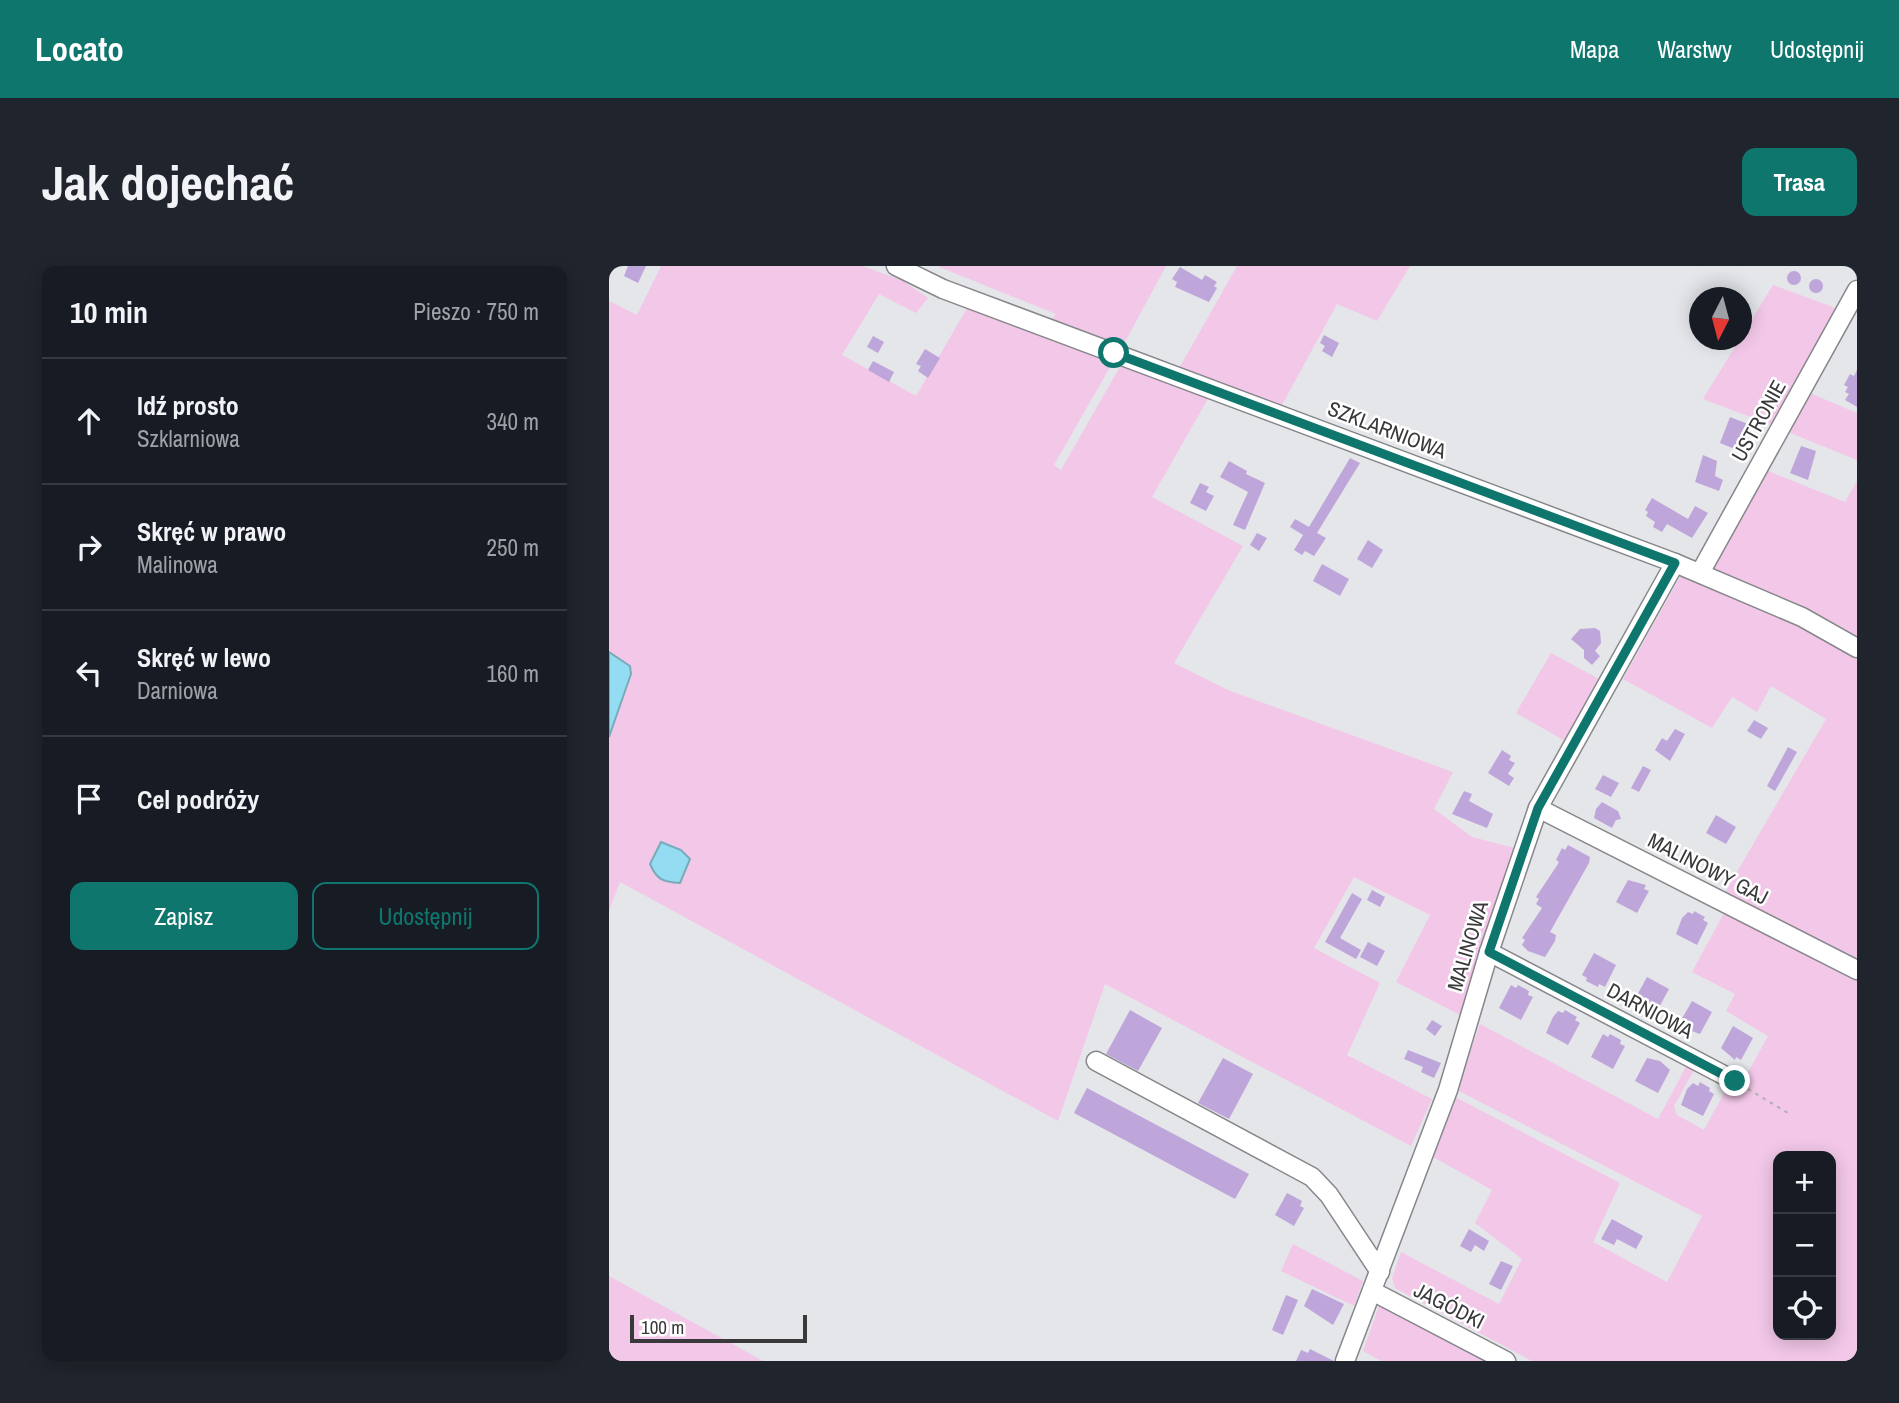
<!DOCTYPE html>
<html lang="pl">
<meta charset="utf-8">
<style>
body{margin:0;font-family:"Archivo Narrow",sans-serif;background:#20242c;color:#f1f3f6}
.controls{position:absolute;right:21px;bottom:21px;display:grid;overflow:hidden;border-radius:14px;box-shadow:0 4px 18px #0003}
.controls button{width:63px;height:63px;display:grid;place-items:center;padding:0;border:0;border-bottom:2px solid #363941;background:#171b24;color:#f1f3f6;font:35px sans-serif}
.compass{position:absolute;left:1080px;top:21px;width:63px;height:63px;border-radius:50%;background:#171b24;box-shadow:0 4px 18px #0003;rotate:186deg}
.scale{position:absolute;left:21px;bottom:18px;width:177px;box-sizing:border-box;padding-left:7px;border:4px solid #39393b;border-top:0;font-size:19px;line-height:24px;white-space:nowrap;color:#39393b;-webkit-text-stroke:5px #fff;paint-order:stroke}
.stop{position:absolute;width:21px;height:21px;margin:-16px;border:5px solid #0f766e;border-radius:50%;background:#fff}
.stop.end{background:#0f766e;border-color:#fff;box-shadow:0 2px 7px #0008}
.list{margin:0;padding:0;list-style:none}
h2{display:flex;justify-content:space-between;align-items:center;height:91px;margin:0;padding:0 28px;font-size:30px}
h2 small{font-size:23px;font-weight:400;color:#9ea1a6}
.list li{display:grid;grid-template-columns:46px 1fr auto;gap:21px;align-items:center;box-sizing:border-box;height:126px;padding:0 28px;border-top:2px solid #363941}
.list b{display:block;font-size:26px;white-space:nowrap}
.list p{margin:0;font-size:23px;white-space:nowrap;color:#9ea1a6}
.list em{font-size:23px;font-style:normal;color:#9ea1a6}
.actions{display:flex;gap:14px;padding:21px 28px}
.actions a{flex:1;padding:16px 0;border:2px solid #0f766e;border-radius:14px;text-align:center;font-size:24px;color:#0f766e}
.actions .main{background:#0f766e;color:#fff}
.icon{flex:none;width:38px;height:38px;fill:none;stroke:currentColor;stroke-width:2;stroke-linecap:round;stroke-linejoin:round}
.map{position:relative;flex:none;width:1248px;height:1095px;overflow:hidden;border-radius:14px}
header{display:flex;align-items:center;gap:42px;box-sizing:border-box;height:98px;padding:0 35px;background:#0f766e;color:#fff}
header strong{font-size:33px}
nav{display:flex;gap:38px;margin-inline-start:auto;font-size:24px}
.intro{display:flex;align-items:center;justify-content:space-between;box-sizing:border-box;height:168px;padding:0 42px}
h1{margin:0;font-size:49px}
.button{padding:18px 32px;border-radius:14px;background:#0f766e;color:#fff;font-size:24px;font-weight:700}
main{display:flex;gap:42px;padding:0 42px}
aside{flex:1;background:#171b24;border-radius:14px;box-shadow:0 4px 18px #0003}
.map>svg:first-child{display:block}
.green{fill:#f2c7e8;fill-rule:evenodd}
.water{fill:#93dcf1;stroke:#78abba;stroke-width:2}
.building{fill:#bea6da}
.lines{fill:none;stroke-linecap:round;stroke-linejoin:round}
.minor-casing{stroke:#86878a;stroke-width:21}
.path{stroke:#afb0b3;stroke-width:2;stroke-dasharray:3.5 5;stroke-linecap:butt}
.minor{stroke:#fff;stroke-width:18}
.route{stroke:#0f766e;stroke-width:9}
.labels{text-anchor:middle;stroke-width:5;stroke-linejoin:round;paint-order:stroke}
.street-label{font-size:21px;fill:#39393b;stroke:#fff}
</style>
<header>
<strong>Locato</strong>
<nav><a>Mapa</a><a>Warstwy</a><a>Udostępnij</a></nav>
</header>
<div class="intro"><h1>Jak dojechać</h1><a class="button">Trasa</a></div>
<main>
<aside>
<h2>10 min<small>Pieszo · 750 m</small></h2>
<ul class="list">
<li><svg class="icon" aria-label="ahead" viewBox="0 0 24 24"><path d="M12 20V5M6 11l6-6 6 6"/></svg><div><b>Idź prosto</b><p>Szklarniowa</p></div><em>340 m</em></li>
<li><svg class="icon" aria-label="right" viewBox="0 0 24 24"><path d="M7 20v-9h11M14 6l5 5-5 5"/></svg><div><b>Skręć w prawo</b><p>Malinowa</p></div><em>250 m</em></li>
<li><svg class="icon" aria-label="left" viewBox="0 0 24 24"><path d="M17 20v-9H6M10 6l-5 5 5 5"/></svg><div><b>Skręć w lewo</b><p>Darniowa</p></div><em>160 m</em></li>
<li><svg class="icon" aria-label="arrive" viewBox="0 0 24 24"><path d="M6 21V4h12l-3 4 3 4H6"/></svg><div><b>Cel podróży</b></div></li>
</ul>
<div class="actions"><a class="main">Zapisz</a><a>Udostępnij</a></div>
</aside>
<div class="map">
<svg width="1248" height="1095" viewBox="0 0 1248 1095">
<rect width="100%" height="100%" fill="#e5e6ea"/>
<g class="green">
<polygon points="52,0 254,0 294,15 319,32 307,47 270,28 233,89 307,130 358,42 370,47 372,43 504,96 445,199 452,204 512,99 600,131 543,231 634,280 565,397 619,424 844,506 825,543 863,571 905,582 886,653 853,750 787,716 821,649 745,611 705,682 771,717 738,789 823,833 802,880 496,718 449,855 11,616 0,645 0,471 22,408 21,400 0,386 0,35 28,49"/>
<polygon points="328,0 557,0 511,85 440,57 447,48"/>
<polygon points="628,0 801,0 768,55 728,38 673,139 673,145 568,106"/>
<polygon points="1164,19 1229,43 1165,160 1094,133"/>
<polygon points="1196,125 1248,147 1248,194 1179,166"/>
<polygon points="1154,203 1236,236 1248,215 1248,376 1108,311 1102,302"/>
<polygon points="1079,309 1220,372 1223,380 1231,379 1248,389 1248,699 1114,630 1217,453 1162,420 1148,446 1123,431 1103,462 1014,413 1071,311"/>
<polygon points="942,387 990,413 956,475 907,447"/>
<path d="M 1115,647 L 1248,714 L 1248,1095 L 923,1095 L 786,1022 L 783,1012 L 792,986 L 890,1038 L 913,993 L 866,957 L 883,924 L 824,891 L 846,831 L 1011,917 L 984,976 L 1058,1016 L 1093,950 L 848,824 L 871,758 L 1049,853 L 1078,799 L 1085,804 L 1065,840 L 1068,849 L 1095,864 L 1115,827 L 1120,828 L 1131,808 L 1137,810 L 1159,770 L 1117,745 L 1126,728 L 1083,706 ZM 1169,890 L 1222,890 L 1222,1069 L 1169,1069 Z"/>
<polygon points="684,978 754,1015 745,1040 672,1005"/>
<polygon points="0,1010 154,1095 0,1095"/>
<polygon points="780,1038 887,1095 772,1095 754,1085 770,1040"/>
</g>
<g class="water">
<polygon points="0,386 21,400 22,408 0,471"/>
<path d="M 52,576 L 72,584 L 81,593 L 71,617 C 54,616 48,614 41,598 Z"/>
</g>
<g class="building">
<polygon points="19,0 37,0 29,17 15,10"/>
<polygon points="571,1 593,14 596,9 608,16 605,20 608,22 600,36 566,21 568,16 563,13"/>
<circle cx="1185" cy="12" r="7"/>
<circle cx="1207" cy="20" r="7"/>
<polygon points="715,69 730,77 723,91 713,85 716,80 711,77"/>
<polygon points="264,70 275,76 269,87 258,81"/>
<polygon points="316,83 331,92 319,112 309,105 312,100 307,98"/>
<polygon points="264,95 285,106 280,116 259,104"/>
<polygon points="1248,104 1248,141 1236,134 1240,128 1236,126 1239,121 1235,119 1241,108 1245,110"/>
<polygon points="1121,151 1139,158 1128,184 1111,177"/>
<polygon points="1192,180 1207,185 1199,214 1181,207"/>
<polygon points="1094,189 1108,195 1106,210 1114,214 1110,225 1086,216"/>
<polygon points="741,192 751,197 708,267 717,272 705,290 696,285 693,289 685,284 694,269 681,261 686,253 700,261"/>
<polygon points="620,195 638,205 637,208 656,217 636,264 624,259 639,226 611,211"/>
<polygon points="591,217 600,221 597,226 605,230 597,245 581,237"/>
<polygon points="1043,232 1079,253 1086,240 1099,247 1083,272 1058,258 1053,266 1044,261 1046,256 1037,250 1039,246 1036,244"/>
<polygon points="648,267 658,272 650,285 641,279"/>
<polygon points="759,274 774,284 763,302 748,293"/>
<polygon points="713,298 740,313 731,330 704,315"/>
<polygon points="986,362 991,365 992,377 986,385 991,390 983,399 975,392 975,384 962,373 971,363"/>
<polygon points="1145,454 1159,462 1152,473 1138,465"/>
<polygon points="1066,463 1076,468 1061,495 1046,484 1053,472 1058,475"/>
<polygon points="1179,481 1188,486 1166,525 1158,520"/>
<polygon points="893,484 902,490 900,494 906,497 899,508 905,512 900,520 879,507"/>
<polygon points="1034,500 1042,504 1030,526 1022,522"/>
<polygon points="994,509 1010,517 1002,531 986,523"/>
<polygon points="855,525 863,528 860,535 884,548 878,562 843,548"/>
<polygon points="993,536 1009,545 1012,553 1007,554 1003,562 985,552 987,543"/>
<polygon points="1107,549 1127,561 1117,578 1097,567"/>
<polygon points="959,579 981,591 980,597 941,666 947,669 946,675 936,691 919,685 913,679 916,674 913,672 933,642 927,638 930,633 927,631 947,601 950,596 947,594 953,582 956,584"/>
<polygon points="1019,614 1037,619 1035,623 1040,625 1028,647 1007,636"/>
<polygon points="763,624 776,631 771,641 758,634"/>
<polygon points="743,627 753,633 731,672 752,684 747,693 716,676"/>
<polygon points="1085,645 1096,651 1094,654 1099,657 1088,679 1067,668 1073,652 1079,646 1084,648"/>
<polygon points="759,676 776,685 768,700 751,691"/>
<polygon points="985,687 1007,699 996,721 990,718 989,721 977,715 978,712 973,709"/>
<polygon points="1038,711 1060,723 1048,745 1043,742 1041,746 1030,739 1031,736 1026,733"/>
<polygon points="902,719 907,722 909,719 920,725 919,729 924,731 912,754 890,742"/>
<polygon points="1083,735 1103,746 1091,768 1074,762 1076,759 1071,756"/>
<polygon points="521,744 553,762 529,805 497,788"/>
<polygon points="956,744 968,751 966,754 971,757 959,779 937,767 944,751 949,745 954,747"/>
<polygon points="823,754 833,760 826,770 817,763"/>
<polygon points="1124,760 1144,772 1132,794 1127,791 1126,794 1112,782"/>
<polygon points="994,768 999,771 1001,768 1012,774 1011,778 1016,780 1004,803 982,791"/>
<polygon points="799,784 832,797 825,812 812,806 814,801 795,793"/>
<polygon points="614,792 644,808 620,853 589,837"/>
<polygon points="1038,792 1051,795 1061,804 1049,827 1026,815"/>
<polygon points="1091,816 1101,822 1100,825 1105,828 1094,850 1072,839 1078,823 1084,817 1089,820"/>
<polygon points="478,822 640,908 626,933 465,847"/>
<polygon points="678,927 693,935 691,940 695,942 685,960 666,949"/>
<polygon points="1003,953 1034,970 1027,983 1008,973 1005,979 992,973"/>
<polygon points="860,963 880,975 875,985 866,979 862,986 851,980"/>
<polygon points="892,995 904,1000 892,1024 880,1018"/>
<polygon points="703,1023 735,1038 724,1059 695,1040"/>
<polygon points="677,1029 689,1034 674,1069 663,1064"/>
<polygon points="701,1083 725,1095 687,1095 692,1084 699,1087"/>
</g>
<g class="lines">
<defs>
<g id="minor">
<polyline points="287,0 334,23 1066,297 1193,351 1248,382"/>
<polyline points="1091,307 1248,24"/>
<polyline points="929,542 1248,704"/>
<polyline points="880,686 1126,815"/>
<polyline points="487,795 703,911 720,929 771,1006"/>
<polyline points="763,1025 897,1095"/>
<polyline points="736,1095 839,824 880,686 929,542 1066,297"/>
</g>
</defs>
<use href="#minor" class="minor-casing"/>
<polyline class="path" points="1139,823 1179,847"/>
<use href="#minor" class="minor"/>
</g>
<g class="lines">
<polyline class="route" points="505,87 1066,297 929,542 880,686 1126,815"/>
</g>
<g class="labels">
<g class="street-label">
<text transform="translate(1150 155) rotate(-61)" y="7">USTRONIE</text>
<text transform="translate(778 164) rotate(21)" y="7">SZKLARNIOWA</text>
<text transform="translate(1099 603) rotate(27)" y="7">MALINOWY GAJ</text>
<text transform="translate(859 680) rotate(-73)" y="7">MALINOWA</text>
<text transform="translate(1041 745) rotate(28)" y="7">DARNIOWA</text>
<text transform="translate(840 1040) rotate(27)" y="7">JAGÓDKI</text>
</g>
</g>
</svg>
<div class="controls">
<button>+</button>
<button>−</button>
<button><svg class="icon" aria-label="locate" viewBox="0 0 24 24"><circle cx="12" cy="12" r="6"/><path d="M12 2v4M12 18v4M2 12h4M18 12h4"/></svg></button>
</div>
<svg class="compass" viewBox="-18 -18 36 36"><path d="M0-13l5 13h-10z" fill="#e53935"/><path d="M0 13l5-13h-10z" fill="#9ea1a6"/></svg>
<div class="scale">100 m</div>
<div class="stop" style="left:505px;top:87px"></div>
<div class="stop end" style="left:1126px;top:815px"></div>
</div>
</main>
